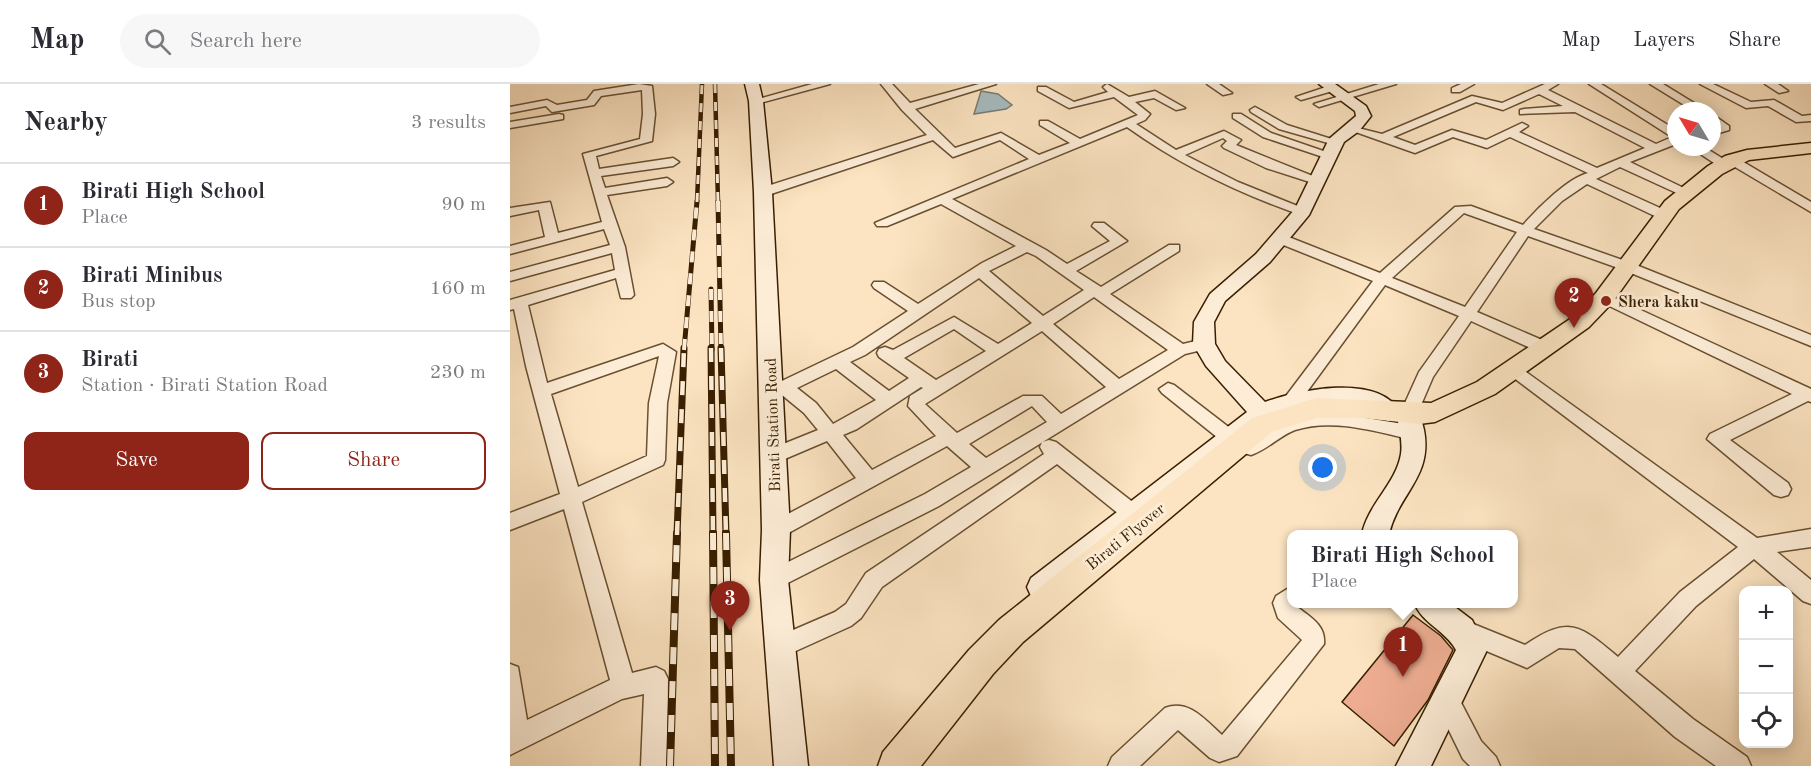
<!DOCTYPE html>
<meta charset="utf-8">
<style>
body{margin:0;font-family:"Old Standard TT",serif;background:#f7f7f7;color:#2b2b33}
.controls{position:absolute;right:18px;bottom:18px;display:grid;overflow:hidden;border-radius:12px;box-shadow:0 3px 15px #0003}
.controls button{width:54px;height:54px;display:grid;place-items:center;padding:0;border:0;border-bottom:2px solid #e1e1e2;background:#fff;color:#2b2b33;font:30px sans-serif}
.compass{position:absolute;left:1157px;top:18px;width:54px;height:54px;border-radius:50%;background:#fff;box-shadow:0 3px 15px #0003;rotate:308deg}
.you{position:absolute;left:813px;top:384px;width:21px;height:21px;margin:-15px;border:4px solid #fff;border-radius:50%;background:#1a73e8;box-shadow:0 0 0 9px #1a73e833}
.badge{display:grid;place-items:center;width:39px;height:39px;border-radius:50%;background:#8f2418;color:#fff;font-size:20px;font-weight:700}
.pin{position:absolute;translate:-50% -50px;filter:drop-shadow(0 2px 3px #0008)}
.pin::after{content:'';position:absolute;top:32px;width:21px;height:18px;background:inherit;clip-path:polygon(0 0,100% 0,50% 100%)}
.popup{position:absolute;left:777px;top:446px;width:231px;height:78px;box-sizing:border-box;display:grid;place-content:center;border-radius:12px;background:#fff;filter:drop-shadow(0 2px 4px #0005);font-size:20px;white-space:nowrap;color:#7c7c81}
.popup b{font-size:22px;color:#2b2b33}
.popup::after{content:'';position:absolute;left:50%;top:100%;margin-left:-12px;border:12px solid transparent;border-top-color:#fff}
.list{margin:0;padding:0;list-style:none}
h2{display:flex;justify-content:space-between;align-items:center;height:78px;margin:0;padding:0 24px;font-size:26px}
h2 small{font-size:20px;font-weight:400;color:#7c7c81}
.list li{display:grid;grid-template-columns:39px 1fr auto;gap:18px;align-items:center;box-sizing:border-box;height:84px;padding:0 24px;border-top:2px solid #e1e1e2}
.list b{display:block;font-size:22px;white-space:nowrap}
.list p{margin:0;font-size:20px;white-space:nowrap;color:#7c7c81}
.list em{font-size:20px;font-style:normal;color:#7c7c81}
.actions{display:flex;gap:12px;padding:18px 24px}
.actions a{flex:1;padding:14px 0;border:2px solid #8f2418;border-radius:12px;text-align:center;font-size:21px;color:#8f2418}
.actions .main{background:#8f2418;color:#fff}
.icon{flex:none;width:33px;height:33px;fill:none;stroke:currentColor;stroke-width:2;stroke-linecap:round;stroke-linejoin:round}
.map{position:relative;flex:none;width:1301px;height:682px;overflow:hidden}
header{display:flex;align-items:center;gap:36px;box-sizing:border-box;height:84px;padding:0 30px;background:#fff;border-bottom:2px solid #e1e1e2}
header strong{font-size:28px}
nav{display:flex;gap:33px;margin-inline-start:auto;font-size:21px}
.search{width:420px;height:54px;background:#f7f7f7;display:flex;align-items:center;gap:15px;box-sizing:border-box;padding:0 21px;border-radius:33px;color:#7c7c81;font-size:22px}
main{display:flex}
aside{flex:1;background:#fff}
.map>svg:first-child{display:block}
.water{fill:#a6bbbf;stroke:#7a7d73;stroke-width:1.5}
.building{fill:#eead92;stroke:#381f00;stroke-width:1.5}
.lines{fill:none;stroke-linecap:round;stroke-linejoin:round}
.street-casing{stroke:#695030;stroke-width:3}
.secondary-casing{stroke:#381f00;stroke-width:3}
.primary-casing{stroke:#381f00;stroke-width:3}
.street{fill:#fdedd7;fill-rule:evenodd}
.secondary{fill:#fdedd7;fill-rule:evenodd}
.primary{fill:#fce4c2;fill-rule:evenodd}
.rail-far3-casing{stroke:#381f00;stroke-width:4.5}
.rail-far2-casing{stroke:#381f00;stroke-width:5}
.rail-far1-casing{stroke:#381f00;stroke-width:7}
.rail-casing{stroke:#381f00;stroke-width:8}
.rail-far3{stroke:#fdedd7;stroke-width:3;stroke-dasharray:9;stroke-linecap:butt}
.rail-far2{stroke:#fdedd7;stroke-width:4;stroke-dasharray:11;stroke-linecap:butt}
.rail-far1{stroke:#fdedd7;stroke-width:4.5;stroke-dasharray:14;stroke-linecap:butt}
.rail{stroke:#fdedd7;stroke-width:6;stroke-dasharray:17;stroke-linecap:butt}
.poi-dot{fill:#8f2418;stroke:#fdedd7;stroke-width:2}
.labels{text-anchor:middle;stroke-width:6;stroke-linejoin:round;paint-order:stroke}
.poi-label{font-size:16px;font-weight:bold;fill:#381f00;stroke:#fdedd7;text-anchor:start}
.street-label{font-size:16px;fill:#381f00;stroke:#fdedd7}
</style>
<header>
<strong>Map</strong>
<div class="search"><svg class="icon" aria-label="search" viewBox="0 0 24 24"><circle cx="10" cy="10" r="6"/><path d="M15 15l6 6"/></svg>Search here</div>
<nav><a>Map</a><a>Layers</a><a>Share</a></nav>
</header>
<main>
<aside>
<h2>Nearby<small>3 results</small></h2>
<ul class="list">
<li><span class="badge">1</span><div><b>Birati High School</b><p>Place</p></div><em>90 m</em></li>
<li><span class="badge">2</span><div><b>Birati Minibus</b><p>Bus stop</p></div><em>160 m</em></li>
<li><span class="badge">3</span><div><b>Birati</b><p>Station · Birati Station Road</p></div><em>230 m</em></li>
</ul>
<div class="actions"><a class="main">Save</a><a>Share</a></div>
</aside>
<div class="map">
<svg width="1301" height="682" viewBox="0 0 1301 682">
<rect width="100%" height="100%" fill="#fce4c2"/>
<filter id="stains"><feTurbulence type="fractalNoise" baseFrequency=".00333" numOctaves="4"/><feColorMatrix values="0 0 0 0 .2 0 0 0 0 .09 0 0 0 0 .02 0 0 0 .5 -.17"/></filter>
<radialGradient id="worn" r=".72"><stop offset=".6" stop-color="#630" stop-opacity="0"/><stop offset="1" stop-color="#630" stop-opacity=".3"/></radialGradient>
<polygon class="water" points="471,7 488,10 502,21 496,25 464,30"/>
<polygon class="building" points="903,531 931,552 943,566 918,616 884,662 832,618"/>
<g class="lines">
<defs>
<g id="street">
<path d="M 129,0 L 142,2 L 145,30 L 142,57 L 86,72 L 89,85 L 163,74 L 169,78 L 163,82 L 91,92 L 95,104 L 157,94 L 163,98 L 157,102 L 97,111 L 115,163 L 124,211 L 121,214 L 111,214 L 106,194 L 18,221 L 37,299 L 153,260 L 166,268 L 157,319 L 155,376 L 153,381 L 72,418 L 122,589 L 146,583 L 154,587 L 158,595 L 157,682 L 131,682 L 134,610 L 112,615 L 0,671 L 0,580 L 8,583 L 17,636 L 100,596 L 54,425 L 0,446 L 0,429 L 50,410 L 16,282 L 4,225 L 0,226 L 0,216 L 105,186 L 102,169 L 0,197 L 0,188 L 100,161 L 94,145 L 0,170 L 0,162 L 35,153 L 29,126 L 0,132 L 0,124 L 40,118 L 48,149 L 92,138 L 73,70 L 130,55 L 133,30 L 132,6 L 91,12 L 84,21 L 42,28 L 36,22 L 0,29 L 0,23 L 37,16 L 47,21 L 77,16 L 84,7 ZM 149,272 L 139,319 L 137,372 L 68,403 L 41,310 Z"/>
<polygon points="302,0 320,0 246,20 241,17"/>
<path d="M 371,0 L 382,0 L 400,19 L 469,0 L 486,0 L 405,25 L 445,64 L 491,49 L 529,71 L 560,59 L 530,41 L 530,37 L 538,37 L 570,55 L 628,31 L 604,13 L 559,24 L 528,7 L 528,3 L 536,3 L 564,18 L 598,8 L 593,3 L 597,0 L 619,13 L 645,7 L 675,24 L 666,26 L 644,14 L 625,18 L 640,30 L 635,36 L 626,40 L 666,66 L 714,47 L 731,56 L 726,61 L 815,97 L 809,101 L 756,84 L 714,64 L 712,62 L 717,57 L 713,54 L 675,71 L 728,98 L 800,127 L 793,131 L 788,130 C 726,108 670,81 617,43 L 442,115 L 536,166 L 557,180 L 600,157 L 582,142 L 584,139 L 594,139 L 617,157 L 566,187 L 591,203 L 659,161 L 669,161 L 669,167 L 600,210 L 673,260 L 694,255 L 702,260 L 700,264 L 675,270 L 429,422 L 264,506 L 256,503 L 253,496 L 256,489 L 415,410 L 461,383 L 437,362 L 273,452 L 266,455 L 259,452 L 256,446 L 259,440 L 346,394 L 317,357 L 270,377 L 263,379 L 256,377 L 254,372 L 256,367 L 308,346 L 294,329 L 272,311 L 261,315 L 255,313 L 252,309 L 255,305 L 343,263 L 398,227 L 364,204 L 362,201 L 364,198 L 374,198 L 408,220 L 472,179 L 506,162 L 431,120 L 377,142 L 367,142 L 365,139 L 519,75 L 490,56 L 443,73 L 423,56 L 258,111 L 248,111 L 248,105 L 417,51 L 392,26 ZM 517,168 L 526,172 L 574,206 L 533,232 L 479,187 ZM 469,194 L 522,239 L 488,260 L 444,233 L 383,266 L 375,263 L 369,265 L 367,269 L 369,273 L 399,294 L 379,307 L 340,278 L 355,271 ZM 584,213 L 658,266 L 609,295 L 543,240 ZM 444,245 L 476,267 L 426,296 L 394,274 ZM 532,247 L 596,303 L 551,330 L 532,312 L 513,312 L 447,349 L 415,320 ZM 326,285 L 366,316 L 323,340 L 306,319 L 287,304 ZM 411,303 L 413,304 L 400,312 L 398,322 L 426,352 L 362,386 L 333,351 L 347,345 ZM 522,322 L 537,338 L 476,374 L 459,360 Z"/>
<polygon points="697,0 709,0 722,9 713,11"/>
<polygon points="869,0 886,0 809,23 804,20"/>
<polygon points="951,0 964,0 950,8 942,8 942,4"/>
<path d="M 1035,0 L 1048,0 L 1038,6 L 1146,60 L 1162,53 L 1079,0 L 1091,0 L 1166,46 L 1166,60 L 1120,78 L 1182,108 L 1181,111 L 1171,111 L 1110,83 L 1086,95 L 1159,128 L 1159,134 L 1149,134 L 1077,100 L 1052,117 L 1024,145 L 1121,179 L 1301,251 L 1301,262 L 1111,185 L 1018,152 L 967,228 L 1039,259 L 1041,263 L 1039,267 L 1027,267 L 961,237 L 923,293 L 905,335 L 893,335 L 890,330 L 909,288 L 949,232 L 875,201 L 788,320 L 776,320 L 773,316 L 776,312 L 863,197 L 766,158 L 766,152 L 776,152 L 870,189 L 945,123 L 961,122 L 1013,141 C 1028,124 1058,94 1078,89 L 1000,53 L 977,64 L 943,53 L 905,69 L 840,46 L 840,42 L 872,50 L 962,12 L 992,19 ZM 1029,10 L 1053,22 L 1014,25 L 1010,26 L 1010,30 L 1065,28 L 1135,64 L 1087,84 L 1009,48 L 1018,42 L 1012,39 L 976,56 L 942,46 L 905,61 L 883,53 L 966,18 L 993,26 ZM 954,129 L 1007,148 L 955,223 L 882,194 Z"/>
<polygon points="1140,0 1153,0 1197,27 1184,27"/>
<polygon points="1190,0 1203,0 1241,18 1264,16 1292,32 1301,31 1301,37 1286,38 1258,22 1236,24"/>
<polygon points="1255,0 1268,0 1278,7 1269,9"/>
<polygon points="822,1 827,4 826,6 791,16 786,13"/>
<polygon points="745,23 777,41 831,58 825,61 769,45 741,28 740,26"/>
<polygon points="49,30 53,31 53,35 0,44 0,38"/>
<polygon points="723,30 731,30 761,49 825,71 819,75 753,53 723,34"/>
<polygon points="1202,30 1219,42 1219,46 1202,51 1202,44 1207,43 1202,39"/>
<polygon points="1180,63 1194,63 1215,76 1225,73 1301,118 1301,128 1220,80 1210,83"/>
<polygon points="1094,209 1301,305 1301,318 1298,317 1220,356 1278,399 1281,405 1278,411 1271,413 1264,411 1197,355 1200,350 1282,310 1089,217 1086,214 1089,211"/>
<path d="M 1002,278 L 1247,454 L 1301,445 L 1301,463 L 1267,468 L 1301,496 L 1301,520 L 1293,517 L 1244,475 L 1186,522 L 1125,587 L 1183,635 L 1237,673 L 1241,682 L 1206,682 L 1165,653 L 1065,565 L 1049,564 L 1017,584 L 943,553 L 940,546 L 943,539 L 951,535 L 1015,561 C 1059,531 1070,541 1108,573 L 1170,508 L 1228,463 L 996,288 L 994,284 Z"/>
<polygon points="658,299 664,301 725,348 728,353 725,358 713,358 652,309 649,305"/>
<path d="M 818,328 L 900,341 L 906,343 L 909,348 L 906,353 L 900,355 C 864,347 822,334 785,346 C 769,352 757,366 741,371 L 734,369 L 732,364 C 745,339 792,330 818,328 Z"/>
<polygon points="539,356 546,358 629,423 632,429 629,435 622,437 615,435 547,380 372,503 351,534 341,542 268,575 260,572 257,564 260,556 325,528 336,520 356,489 534,370 530,363 532,358"/>
<path d="M 782,502 L 782,520 L 789,520 L 786,522 C 800,533 816,541 814,560 L 727,672 L 709,678 L 700,674 L 668,646 L 630,682 L 598,682 L 602,673 L 655,624 C 679,615 695,636 712,651 L 792,556 L 768,534 L 763,519 L 766,512 Z"/>
<polygon points="937,606 946,609 971,657 986,673 990,682 960,682 953,675 925,618 928,609"/>
</g>
<g id="secondary">
<polygon points="235,0 249,0 253,17 262,108 280,446 278,496 298,682 264,682 250,496 252,446 244,108 239,17"/>
<path d="M 809,0 L 825,0 L 856,22 L 861,32 L 849,47 L 834,58 L 799,131 L 760,178 L 715,217 L 704,238 L 705,260 L 715,277 L 755,318 C 787,306 868,289 889,327 L 899,321 L 907,324 C 911,331 912,338 914,346 C 923,393 888,410 879,450 L 852,450 C 858,420 886,400 891,370 C 893,357 889,345 887,332 L 878,337 L 851,323 L 827,319 L 788,324 L 760,335 L 541,512 L 531,516 L 521,512 L 517,503 L 521,494 L 737,328 L 696,282 L 683,260 L 684,238 L 700,210 L 746,170 L 785,125 L 819,55 L 846,32 L 845,27 Z"/>
<path d="M 905,520 L 941,520 L 962,536 L 977,566 L 921,682 L 886,682 L 946,566 C 936,547 912,539 905,520 Z"/>
</g>
<polygon id="primary" points="1301,59 1301,69 1239,76 1212,90 1169,125 1102,219 1079,243 985,310 925,338 909,340 852,334 807,334 762,348 513,558 483,590 411,682 368,682 373,668 459,566 489,536 742,334 806,314 921,319 967,298 1063,233 1086,209 1155,117 1198,82 1215,72 1237,66"/>
</defs>
<use href="#street" class="street-casing"/>
<use href="#secondary" class="secondary-casing"/>
<use href="#primary" class="primary-casing"/>
<use href="#street" class="street"/>
<use href="#secondary" class="secondary"/>
<use href="#primary" class="primary"/>
<defs>
<g id="rail-far3">
<polyline points="205,0 208,118"/>
<polyline points="187,118 192,0"/>
</g>
<g id="rail-far2">
<polyline points="208,117 211,266"/>
<polyline points="201,205 202,266"/>
<polyline points="174,266 187,117"/>
</g>
<g id="rail-far1">
<polyline points="201,264 203,451"/>
<polyline points="211,264 216,451"/>
<polyline points="167,451 174,264"/>
</g>
<g id="rail">
<polyline points="203,449 205,682"/>
<polyline points="216,449 221,682"/>
<polyline points="160,682 167,449"/>
</g>
</defs>
<use href="#rail-far3" class="rail-far3-casing"/>
<use href="#rail-far2" class="rail-far2-casing"/>
<use href="#rail-far1" class="rail-far1-casing"/>
<use href="#rail" class="rail-casing"/>
<use href="#rail-far3" class="rail-far3"/>
<use href="#rail-far2" class="rail-far2"/>
<use href="#rail-far1" class="rail-far1"/>
<use href="#rail" class="rail"/>
</g>
<circle class="poi-dot" cx="1096" cy="217" r="6"/>
<g class="labels">
<g class="poi-label">
<text x="1108" y="223">Shera kaku</text>
</g>
<g class="street-label">
<text transform="translate(262 341) rotate(-92)" y="6">Birati Station Road</text>
<text transform="translate(615 452) rotate(-39)" y="6">Birati Flyover</text>
</g>
</g>
<rect width="100%" height="100%" filter="url(#stains)"/>
<rect width="100%" height="100%" fill="url(#worn)"/>
</svg>
<div class="controls">
<button>+</button>
<button>−</button>
<button><svg class="icon" aria-label="locate" viewBox="0 0 24 24"><circle cx="12" cy="12" r="6"/><path d="M12 2v4M12 18v4M2 12h4M18 12h4"/></svg></button>
</div>
<svg class="compass" viewBox="-18 -18 36 36"><path d="M0-13l5 13h-10z" fill="#e53935"/><path d="M0 13l5-13h-10z" fill="#7c7c81"/></svg>
<div class="you"></div>
<div class="pin badge" style="left:893px;top:593px">1</div>
<div class="popup"><b>Birati High School</b>Place</div>
<div class="pin badge" style="left:1064px;top:244px">2</div>
<div class="pin badge" style="left:220px;top:547px">3</div>
</div>
</main>
